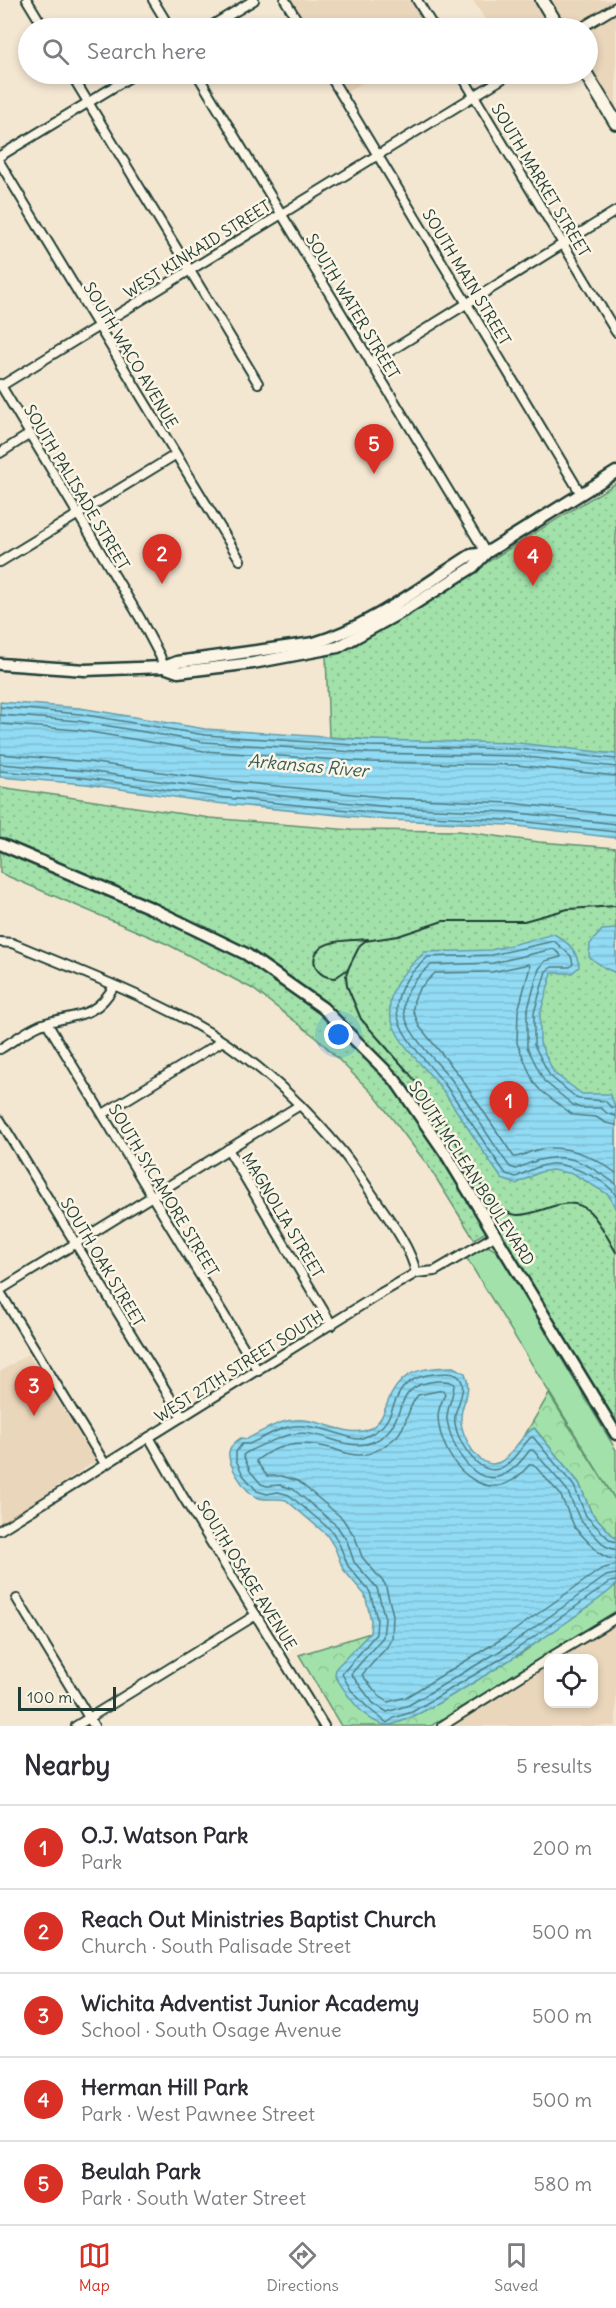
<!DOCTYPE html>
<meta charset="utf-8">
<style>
body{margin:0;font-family:Delius,sans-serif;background:#f2f2f3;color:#2b2b33}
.controls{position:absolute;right:18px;bottom:18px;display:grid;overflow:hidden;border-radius:12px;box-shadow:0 3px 9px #0003}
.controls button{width:54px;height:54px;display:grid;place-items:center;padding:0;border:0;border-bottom:2px solid #e1e1e2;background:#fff;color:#2b2b33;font:30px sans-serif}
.scale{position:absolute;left:18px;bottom:15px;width:98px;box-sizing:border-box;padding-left:6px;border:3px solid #1f3d34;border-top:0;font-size:16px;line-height:21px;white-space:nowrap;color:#1f3d34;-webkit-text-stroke:4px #fcf5e5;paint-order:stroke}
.you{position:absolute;left:339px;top:1035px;width:21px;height:21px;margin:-15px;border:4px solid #fff;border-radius:50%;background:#1a73e8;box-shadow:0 0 0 9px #1a73e833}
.badge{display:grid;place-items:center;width:39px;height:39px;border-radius:50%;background:#d93025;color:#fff;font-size:20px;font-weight:700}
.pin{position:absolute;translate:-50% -50px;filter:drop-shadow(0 2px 3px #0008)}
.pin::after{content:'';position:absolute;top:32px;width:21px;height:18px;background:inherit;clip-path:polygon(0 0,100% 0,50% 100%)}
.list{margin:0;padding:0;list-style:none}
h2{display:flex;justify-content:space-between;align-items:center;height:78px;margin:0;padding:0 24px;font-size:26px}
h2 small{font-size:20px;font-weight:400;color:#7c7c81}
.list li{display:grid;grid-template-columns:39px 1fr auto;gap:18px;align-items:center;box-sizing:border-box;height:84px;padding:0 24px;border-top:2px solid #e1e1e2}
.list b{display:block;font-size:22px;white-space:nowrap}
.list p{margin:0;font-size:20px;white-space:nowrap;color:#7c7c81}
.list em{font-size:20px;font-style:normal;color:#7c7c81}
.icon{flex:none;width:33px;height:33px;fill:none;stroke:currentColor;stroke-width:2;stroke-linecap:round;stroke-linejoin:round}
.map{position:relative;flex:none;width:616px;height:1726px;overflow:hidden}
.search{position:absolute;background:#fff;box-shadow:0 3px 9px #0003;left:18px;right:18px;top:18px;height:66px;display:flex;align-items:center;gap:15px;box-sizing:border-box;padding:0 21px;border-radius:33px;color:#7c7c81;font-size:22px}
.sheet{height:498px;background:#fff}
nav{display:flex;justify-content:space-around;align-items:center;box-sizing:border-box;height:84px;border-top:2px solid #e1e1e2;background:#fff;font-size:16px;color:#7c7c81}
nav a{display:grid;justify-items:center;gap:3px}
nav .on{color:#d93025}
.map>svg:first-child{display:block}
.built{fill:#ead6bb}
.grass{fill:#a2e2aa;stroke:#60906f;stroke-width:1.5}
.forest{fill:url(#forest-crowns);stroke:#60906f;stroke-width:1.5}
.park{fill:url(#park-dots);stroke:#60906f;stroke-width:1.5}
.water{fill:url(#water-rules);stroke:#649ca7;stroke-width:1.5}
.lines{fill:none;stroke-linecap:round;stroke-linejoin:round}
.shore{stroke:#4d7c81;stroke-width:1.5}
.street-casing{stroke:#1f3d34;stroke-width:12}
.secondary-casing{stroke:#1f3d34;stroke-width:15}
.primary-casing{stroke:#1f3d34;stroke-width:16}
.street{stroke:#fcf5e5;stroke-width:8}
.secondary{stroke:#fcf5e5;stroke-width:10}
.primary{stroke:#fcf5e5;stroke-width:12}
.rail{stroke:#1f3d34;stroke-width:2}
.labels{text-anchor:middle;stroke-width:5;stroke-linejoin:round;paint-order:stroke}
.street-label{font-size:16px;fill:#1f3d34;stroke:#fcf5e5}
.water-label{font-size:18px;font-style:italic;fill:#365d5a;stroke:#fcf5e5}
</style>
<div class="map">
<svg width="616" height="1726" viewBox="0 0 616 1726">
<defs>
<pattern id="forest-crowns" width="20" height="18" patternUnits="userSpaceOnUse" patternTransform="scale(1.5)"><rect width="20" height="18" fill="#a2e2aa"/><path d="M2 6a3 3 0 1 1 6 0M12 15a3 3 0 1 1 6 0" fill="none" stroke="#8bc393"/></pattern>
<pattern id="park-dots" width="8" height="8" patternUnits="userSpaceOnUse" patternTransform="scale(1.5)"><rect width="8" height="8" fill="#a2e2aa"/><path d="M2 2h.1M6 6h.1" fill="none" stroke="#8bc393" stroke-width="1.8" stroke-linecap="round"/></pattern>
<pattern id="water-rules" width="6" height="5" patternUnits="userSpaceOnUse" patternTransform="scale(1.5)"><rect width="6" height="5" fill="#92dbf4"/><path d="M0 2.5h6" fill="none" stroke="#7dbdd2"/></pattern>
</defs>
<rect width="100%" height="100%" fill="#f4e7d2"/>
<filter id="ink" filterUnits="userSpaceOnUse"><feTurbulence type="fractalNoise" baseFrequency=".0167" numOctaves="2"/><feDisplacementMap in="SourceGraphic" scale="12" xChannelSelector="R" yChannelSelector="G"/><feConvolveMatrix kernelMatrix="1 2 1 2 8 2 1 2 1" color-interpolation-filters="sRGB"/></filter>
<g filter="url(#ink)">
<g class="built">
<polygon points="289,0 413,0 430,28 306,28"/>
<polygon points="473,0 535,0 552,28 490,28"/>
<polygon points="550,0 611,0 613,3 573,28 569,28"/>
<polygon points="616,12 616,110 588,62 588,29"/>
<polygon points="333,74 378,74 345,93"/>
<polygon points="28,1354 96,1461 0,1524 0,1372"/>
<polygon points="616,1624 616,1726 451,1726 548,1666 548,1704 594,1704 594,1658 561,1658"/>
</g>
<polygon class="grass" points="488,1246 495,1250 502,1259 616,1450 616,1501 466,1257 480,1248"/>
<g class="forest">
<polygon points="549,1394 616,1501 616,1539 591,1512 579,1483 535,1429 526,1433"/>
<polygon points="616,1585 616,1611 431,1726 341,1726 299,1655 370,1633 354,1650 518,1656"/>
</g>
<g class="park">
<polygon points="616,483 616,757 329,737 326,655 351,646"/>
<polygon points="0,787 210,818 351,830 459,831 539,842 616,848 616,1421 497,1226 474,1239 429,1167 375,1096 318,1039 253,989 167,944 0,873"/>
</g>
<g class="water">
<polygon points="0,702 80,708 205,729 370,740 518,743 616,754 616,838 509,825 389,820 215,803 86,784 0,777"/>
<polygon points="616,929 616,973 605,968 589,957 590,944 602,930"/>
<path d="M 554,934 C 569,943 577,950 579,967 L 572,973 L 552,973 L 540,1014 L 540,1043 L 554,1073 L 582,1094 L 610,1094 L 616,1109 L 616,1210 L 609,1195 L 574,1174 L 552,1170 L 540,1172 L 516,1184 L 502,1179 C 481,1149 462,1118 441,1088 C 425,1066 394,1042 390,1013 C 387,986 408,968 425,952 L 491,950 Z"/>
<path d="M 453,1367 L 465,1373 C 473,1393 461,1401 461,1418 C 460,1435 480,1475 502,1461 C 515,1452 520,1436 534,1428 L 579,1483 L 591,1512 L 616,1539 L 616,1585 C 590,1610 415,1726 387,1725 C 364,1723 346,1693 335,1676 L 336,1668 L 370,1633 L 371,1620 L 365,1595 L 343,1569 L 335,1548 L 327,1535 L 286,1500 C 275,1497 264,1502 254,1496 C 244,1489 227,1464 229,1452 C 231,1445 236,1441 241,1438 L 247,1439 C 261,1432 278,1421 294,1420 C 317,1417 350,1439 369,1429 C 380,1423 383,1415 387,1404 C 400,1370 420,1368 453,1367 Z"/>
</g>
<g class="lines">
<g class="shore">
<polyline points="0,707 80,714 205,735 369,746 518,749 616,759"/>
<polyline points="0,715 79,721 204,742 369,753 517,756 616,767"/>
<polyline points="0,724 78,730 204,751 369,762 516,765 616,776"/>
<polyline points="0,754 88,762 218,780 391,798 511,803 616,815"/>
<polyline points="0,764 87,771 216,789 390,807 510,812 616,824"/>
<polyline points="0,771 86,778 216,797 389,814 509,820 616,832"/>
<path d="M 616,1108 L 611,1107 L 605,1101 L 578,1099 L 550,1076 L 534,1045 L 534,1013 L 546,971 L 552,967 L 570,967 L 573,964 L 571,956 L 554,941 L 492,955 L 428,957 C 412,971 396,987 397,1011 C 398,1036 432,1066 446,1086 C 467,1115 485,1145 506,1174 L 516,1177 C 527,1172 538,1165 551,1164 C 568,1163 608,1180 616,1196"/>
<path d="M 616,1116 L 608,1114 L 601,1108 L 580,1108 L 573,1105 L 544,1081 L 527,1047 L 527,1012 L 539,969 L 545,961 L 561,957 L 560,954 L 553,949 L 493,963 L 431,965 C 418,976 402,991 404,1011 C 406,1034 437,1061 451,1079 C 472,1108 489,1139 510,1167 L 516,1169 C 559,1148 578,1157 616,1184"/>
<path d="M 616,1125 L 606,1123 L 596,1117 L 573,1115 L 540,1090 L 534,1083 L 517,1043 L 518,1011 L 530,967 L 529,964 L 492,972 L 435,973 L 419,989 L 414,1000 L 413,1010 L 419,1026 L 459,1075 L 514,1157 C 522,1157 528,1152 536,1150 C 565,1143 593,1156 616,1173"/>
<path d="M 616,1542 L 610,1540 L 586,1516 L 574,1486 L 533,1437 L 530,1438 C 522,1447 515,1458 506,1465 C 485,1481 466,1453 459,1437 C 456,1431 454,1421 455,1415 C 458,1403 471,1380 454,1374 C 446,1372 435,1374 427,1375 C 384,1384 403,1419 371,1434 C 367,1436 362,1439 358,1439 C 352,1439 346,1436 340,1434 C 326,1430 310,1425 295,1426 C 280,1427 263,1438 249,1444 L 242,1444 L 236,1452 L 236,1460 L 243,1475 L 257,1491 L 267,1494 L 278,1492 L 289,1495 L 332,1531 L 340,1546 L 348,1566 L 370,1592 L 377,1619 L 376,1634 L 342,1674 L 351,1690 L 368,1708 L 387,1723 L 394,1718 L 412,1712 L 514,1651 L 610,1582 L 616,1581"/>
<path d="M 616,1550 L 605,1546 L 580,1520 L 567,1490 L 533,1450 L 530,1450 C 524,1458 516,1468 507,1473 C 474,1492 451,1446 447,1420 C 446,1409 454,1396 454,1384 C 449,1380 444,1381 437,1381 C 388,1385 411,1423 375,1441 C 348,1454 323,1429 294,1434 C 284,1435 251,1449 243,1455 L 250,1471 L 261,1484 L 267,1486 L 280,1485 L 293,1489 L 337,1526 L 347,1541 L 354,1562 L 377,1588 L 385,1619 L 383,1637 L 351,1674 L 373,1703 L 387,1712 L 409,1705 L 510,1645 L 606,1576 L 616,1574"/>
<path d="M 616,1559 L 608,1558 L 599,1553 L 575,1528 L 560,1494 L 533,1464 L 530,1464 C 525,1470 519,1476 513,1480 C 487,1497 460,1475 448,1452 C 443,1442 438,1429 438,1416 C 438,1409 442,1401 445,1394 L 443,1390 L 418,1395 C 407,1407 408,1425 397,1436 C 387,1445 374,1454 361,1455 C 352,1456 342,1452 334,1449 C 306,1441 279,1441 256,1461 L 267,1476 L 281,1476 L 298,1481 L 342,1518 L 355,1537 L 362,1557 L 385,1584 L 393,1615 L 392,1638 L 387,1647 L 362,1675 L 379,1696 L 388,1702 L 406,1697 L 505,1637 L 601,1569 L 616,1565"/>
</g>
<defs>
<g id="street">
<polyline points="27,0 44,28"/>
<polyline points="153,0 170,28"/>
<polyline points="285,0 302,28"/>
<polyline points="417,0 434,28"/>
<polyline points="208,28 254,0"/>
<polyline points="581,28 616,7"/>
<polyline points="71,74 258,383"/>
<polyline points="197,74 486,553"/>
<polyline points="329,74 581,494"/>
<polyline points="461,74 616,332"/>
<polyline points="0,156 135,74"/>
<polyline points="0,163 240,560"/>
<polyline points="371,363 616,211"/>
<polyline points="0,384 140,618 160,656 164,667"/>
<polyline points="1,386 510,74"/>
<polyline points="0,453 30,434"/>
<polyline points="0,562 175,455"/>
<path d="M 0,942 L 12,943 C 72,968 134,991 191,1022 C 248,1053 299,1100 340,1149 C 352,1163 362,1179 372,1194 C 387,1216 411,1247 416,1273"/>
<polyline points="47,1023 258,1371"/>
<path d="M 0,1049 C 13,1041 26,1031 40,1025 C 73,1013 94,1021 114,986"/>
<polyline points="103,1114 221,1042"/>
<polyline points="0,1120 182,1417"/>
<polyline points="228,1149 332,1325"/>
<polyline points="0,1290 300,1105"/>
<polyline points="0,1292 105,1464"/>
<polyline points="149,1437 182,1495 324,1726"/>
<polyline points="0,1530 381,1293 416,1273 435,1271 496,1235"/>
<polyline points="17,1599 94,1726"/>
<polyline points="549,1658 616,1618"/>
<polyline points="76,1726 256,1615"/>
<polyline points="442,1726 548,1659"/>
</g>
<g id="secondary">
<path d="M 0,664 L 85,670 L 164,667 L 177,662 L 314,643 C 369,627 422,586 471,555 L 486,553"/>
<polyline points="164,667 178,672 253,663 338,647 405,610 473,567 486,553 616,472"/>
<polyline points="0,844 151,908 246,954 323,1008 395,1080 446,1154 616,1434"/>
</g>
<g id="primary">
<polyline points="542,0 559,28"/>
<polyline points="586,74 616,123"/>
</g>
</defs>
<use href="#street" class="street-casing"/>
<use href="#secondary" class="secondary-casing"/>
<use href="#primary" class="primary-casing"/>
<use href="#street" class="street"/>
<use href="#secondary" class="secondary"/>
<use href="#primary" class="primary"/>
<g class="rail">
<path d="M 616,906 L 568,909 L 524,921 L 443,921 L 398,936 L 365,941 L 360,945 L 349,967 L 346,976 L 347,986 L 361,1019 L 409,1073 L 439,1112 L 489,1199 C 497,1207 506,1214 517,1215 C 541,1216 568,1191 590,1212 C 601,1223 608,1239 616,1252"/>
<path d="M 348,969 L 335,978 C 317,979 306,958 322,947 C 333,939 355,941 368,939"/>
</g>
</g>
</g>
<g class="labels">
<g class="street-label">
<text transform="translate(541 180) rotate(59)" y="6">SOUTH MARKET STREET</text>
<text transform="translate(197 249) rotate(-32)" y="6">WEST KINKAID STREET</text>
<text transform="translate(467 277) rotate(59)" y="6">SOUTH MAIN STREET</text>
<text transform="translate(353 306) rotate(59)" y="6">SOUTH WATER STREET</text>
<text transform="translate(131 355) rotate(59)" y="6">SOUTH WACO AVENUE</text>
<text transform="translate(77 487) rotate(59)" y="6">SOUTH PALISADE STREET</text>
<text transform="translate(472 1173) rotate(57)" y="6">SOUTH MCLEAN BOULEVARD</text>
<text transform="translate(164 1190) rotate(59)" y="6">SOUTH SYCAMORE STREET</text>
<text transform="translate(283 1215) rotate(59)" y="6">MAGNOLIA STREET</text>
<text transform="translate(103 1262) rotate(59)" y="6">SOUTH OAK STREET</text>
<text transform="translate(239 1366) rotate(-32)" y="6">WEST 27TH STREET SOUTH</text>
<text transform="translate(247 1575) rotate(58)" y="6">SOUTH OSAGE AVENUE</text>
</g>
<g class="water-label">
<text transform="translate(308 766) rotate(5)" y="6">Arkansas River</text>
</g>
</g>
</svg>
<div class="controls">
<button><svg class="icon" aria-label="locate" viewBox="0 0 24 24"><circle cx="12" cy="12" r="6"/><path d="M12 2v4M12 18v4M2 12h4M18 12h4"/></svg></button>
</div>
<div class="scale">100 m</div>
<div class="you"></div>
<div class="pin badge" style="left:509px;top:1131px">1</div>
<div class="pin badge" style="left:162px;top:584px">2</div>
<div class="pin badge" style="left:34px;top:1416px">3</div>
<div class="pin badge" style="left:533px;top:586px">4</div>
<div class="pin badge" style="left:374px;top:474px">5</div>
<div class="search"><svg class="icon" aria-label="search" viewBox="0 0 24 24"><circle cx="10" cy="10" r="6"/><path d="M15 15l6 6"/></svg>Search here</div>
</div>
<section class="sheet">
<h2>Nearby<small>5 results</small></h2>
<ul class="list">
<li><span class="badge">1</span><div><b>O.J. Watson Park</b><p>Park</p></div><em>200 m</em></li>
<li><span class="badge">2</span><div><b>Reach Out Ministries Baptist Church</b><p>Church · South Palisade Street</p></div><em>500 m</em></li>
<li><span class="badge">3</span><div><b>Wichita Adventist Junior Academy</b><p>School · South Osage Avenue</p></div><em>500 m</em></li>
<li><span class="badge">4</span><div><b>Herman Hill Park</b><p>Park · West Pawnee Street</p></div><em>500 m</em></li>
<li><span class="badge">5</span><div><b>Beulah Park</b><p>Park · South Water Street</p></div><em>580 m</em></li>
</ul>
</section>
<nav>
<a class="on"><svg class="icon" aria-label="map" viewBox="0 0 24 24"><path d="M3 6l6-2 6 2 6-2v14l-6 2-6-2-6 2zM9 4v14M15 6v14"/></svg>Map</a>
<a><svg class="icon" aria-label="directions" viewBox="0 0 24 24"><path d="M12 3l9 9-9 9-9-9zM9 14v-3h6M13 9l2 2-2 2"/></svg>Directions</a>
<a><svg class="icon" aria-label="saved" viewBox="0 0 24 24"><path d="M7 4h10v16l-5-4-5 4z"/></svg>Saved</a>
</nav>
